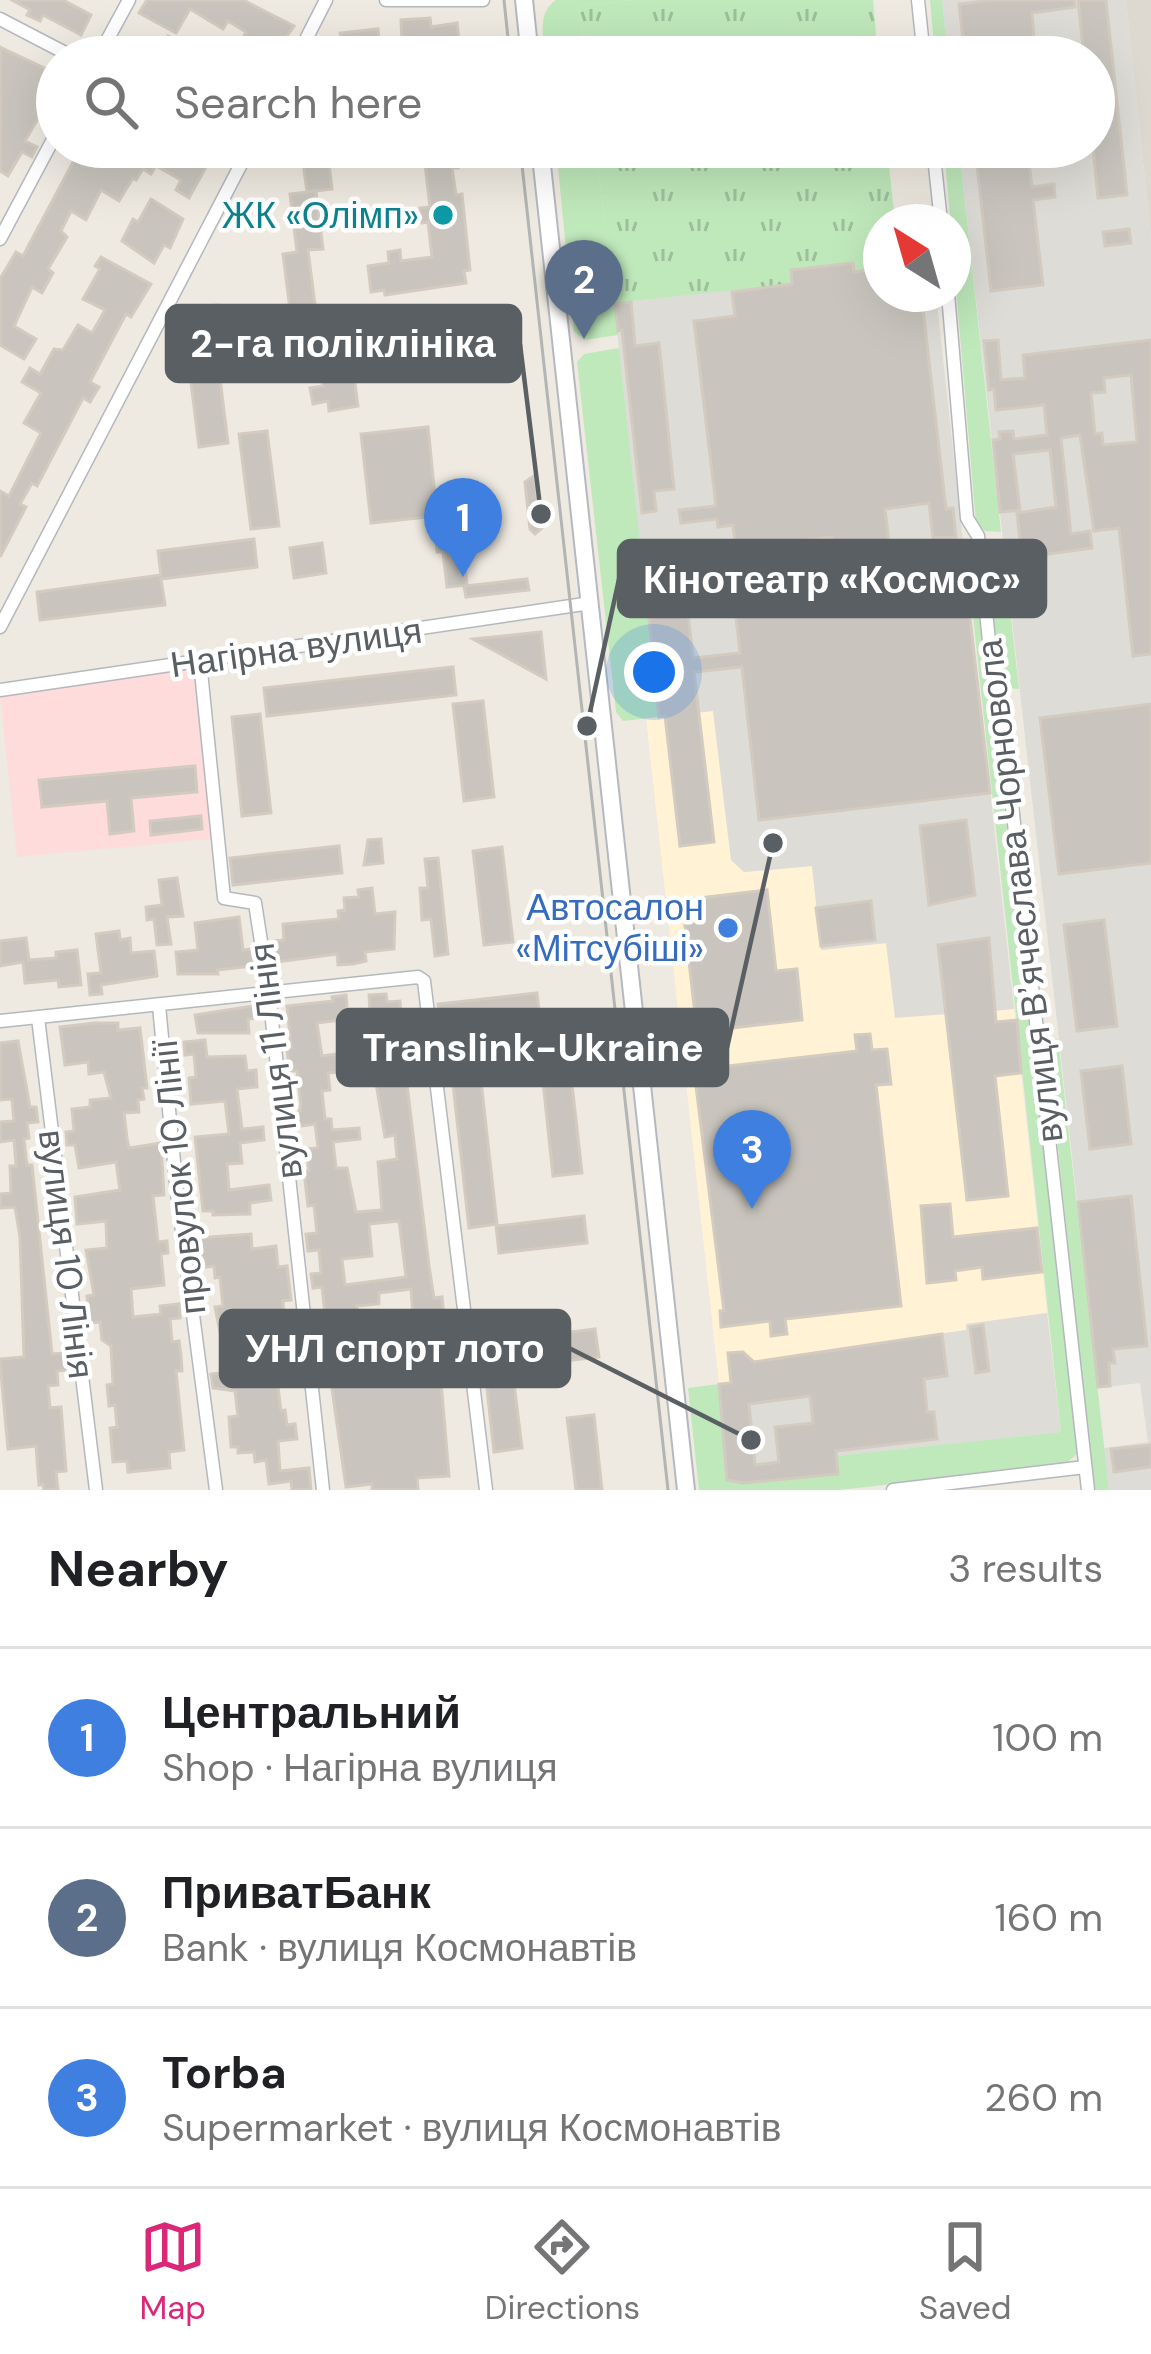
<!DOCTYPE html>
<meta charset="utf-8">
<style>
body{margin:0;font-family:"DM Sans",sans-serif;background:#f6f6f6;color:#202124}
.compass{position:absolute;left:863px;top:204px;width:108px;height:108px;border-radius:50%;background:#fff;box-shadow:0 12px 48px #0002;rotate:323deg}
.you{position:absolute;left:654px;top:672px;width:42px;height:42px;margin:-30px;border:9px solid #fff;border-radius:50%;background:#1a73e8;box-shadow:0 0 0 18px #1a73e833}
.badge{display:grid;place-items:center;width:78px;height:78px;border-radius:50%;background:#db2777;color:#fff;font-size:39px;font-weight:700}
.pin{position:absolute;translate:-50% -99px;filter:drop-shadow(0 3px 6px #0008)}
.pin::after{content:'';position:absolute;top:63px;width:42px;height:36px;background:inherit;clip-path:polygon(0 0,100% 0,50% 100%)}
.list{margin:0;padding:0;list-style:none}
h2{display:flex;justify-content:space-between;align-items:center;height:156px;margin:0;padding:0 48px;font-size:51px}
h2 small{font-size:39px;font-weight:400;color:#757577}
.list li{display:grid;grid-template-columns:78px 1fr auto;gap:36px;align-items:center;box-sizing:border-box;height:180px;padding:0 48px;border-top:3px solid #e0e0e0}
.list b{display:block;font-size:45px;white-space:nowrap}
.list p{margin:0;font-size:39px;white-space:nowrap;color:#757577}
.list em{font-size:39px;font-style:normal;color:#757577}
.icon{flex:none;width:66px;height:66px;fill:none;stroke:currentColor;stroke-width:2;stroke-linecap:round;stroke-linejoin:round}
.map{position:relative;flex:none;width:1151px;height:1490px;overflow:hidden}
.search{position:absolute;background:#fff;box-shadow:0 12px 48px #0002;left:36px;right:36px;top:36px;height:132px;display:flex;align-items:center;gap:30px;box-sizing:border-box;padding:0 42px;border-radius:66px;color:#757577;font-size:45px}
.sheet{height:696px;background:#fff}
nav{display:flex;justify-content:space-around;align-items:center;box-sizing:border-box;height:168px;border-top:3px solid #e0e0e0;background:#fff;font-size:33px;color:#757577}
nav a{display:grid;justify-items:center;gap:6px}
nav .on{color:#db2777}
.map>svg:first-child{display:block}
.commercial{fill:#fff2d5}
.industrial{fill:#dedcd6}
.education{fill:#ded9d0}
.medical{fill:#fddcdb}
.green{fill:#bfe8bb}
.park{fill:url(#park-tufts)}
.building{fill:#c9c5be;stroke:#d3cbbf;stroke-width:3;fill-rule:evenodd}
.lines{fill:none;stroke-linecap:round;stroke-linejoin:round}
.street-casing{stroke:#b4b8bd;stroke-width:15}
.secondary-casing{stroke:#b5b9bf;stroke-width:20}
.street{stroke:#fff;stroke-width:12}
.secondary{stroke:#fff;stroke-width:16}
.tram{stroke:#b3b4b4;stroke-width:3}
.culture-dot{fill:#0f9aa8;stroke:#fff;stroke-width:4.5}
.shop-dot{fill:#3f7fe0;stroke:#fff;stroke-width:4.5}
.labels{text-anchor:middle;stroke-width:9;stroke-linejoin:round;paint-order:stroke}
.culture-label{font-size:36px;fill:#0d838f;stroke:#fff;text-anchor:end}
.street-label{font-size:36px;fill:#5a5f63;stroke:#fff}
.shop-label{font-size:36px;fill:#366cbe;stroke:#fff;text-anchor:end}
.leader{fill:none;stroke:#5a5f63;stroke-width:4.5}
.callout-dot{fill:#5a5f63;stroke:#fff;stroke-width:4.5}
.callout{fill:#5a5f63;stroke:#5a5f63;stroke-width:4.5}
.callout-label{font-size:39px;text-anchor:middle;font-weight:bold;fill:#fff}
</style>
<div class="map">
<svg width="1151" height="1490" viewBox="0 0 1151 1490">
<defs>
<pattern id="park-tufts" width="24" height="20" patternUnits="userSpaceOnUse" patternTransform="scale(3)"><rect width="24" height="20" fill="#bfe8bb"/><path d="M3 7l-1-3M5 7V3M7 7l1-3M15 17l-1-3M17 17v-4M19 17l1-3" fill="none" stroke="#9ebf9c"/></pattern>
</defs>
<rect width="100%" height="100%" fill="#eeeae1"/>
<polygon class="commercial" points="713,710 731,860 744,872 812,866 821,950 886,943 946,1017 1014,1009 1047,1313 967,1324 966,1330 835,1349 836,1362 719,1384 646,718"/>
<g class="industrial">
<polygon points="942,0 1126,0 1151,238 1151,1490 1109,1490 1104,1448 1148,1442 1140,1383 1098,1388 959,147 1094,147 1094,57 948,57"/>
<polygon points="853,263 881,268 881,294 936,294 1014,1009 895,1018 886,943 821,950 812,866 744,872 731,860 713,711 659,717 614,303 792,283 791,270"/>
<polygon points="1047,1313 1061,1432 837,1456 838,1474 743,1483 727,1480 719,1384 836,1361 834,1349 966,1330 966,1324"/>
</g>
<polygon class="education" points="1126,0 1151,0 1151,238"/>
<polygon class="medical" points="190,669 196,675 211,839 17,857 0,695"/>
<g class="green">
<path d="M 556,0 L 633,0 L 579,6 L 585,57 L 546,57 C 544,36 536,14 556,0 Z"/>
<polygon points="930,0 942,0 948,57 935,57"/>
<polygon points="556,147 596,147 618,335 584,340 574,331"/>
<polygon points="944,147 959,147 1001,532 985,531 976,523"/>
<polygon points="619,348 659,717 623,721 616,712 577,362 584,354"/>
<polygon points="1002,539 1019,689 999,687 984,543"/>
<polygon points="967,561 977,566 1078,1453 1064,1465 839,1490 699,1490 688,1388 719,1384 727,1479 743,1483 837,1474 836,1456 1061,1432"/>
<polygon points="1058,1039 1109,1490 1094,1490 1047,1044"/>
</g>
<g class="park">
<polygon points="633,0 873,0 878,57 585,57 579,6"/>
<polygon points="596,147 887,147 895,222 881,222 881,268 854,272 852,263 792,270 792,284 614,303"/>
</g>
<g class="building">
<polygon points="12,0 63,0 91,15 81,35 43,15 40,21 27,15 30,10"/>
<polygon points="147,0 243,0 294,26 272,57 232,57 246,32 228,21 223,29 190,9 176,33 139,13"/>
<polygon points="993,0 1074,0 1075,7 1032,13 1034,37 1016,39 1018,57 965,57 959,4"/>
<polygon points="1078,0 1106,0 1127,195 1098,198 1093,147 1094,57 1084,57"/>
<polygon points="430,18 431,27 457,23 461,57 342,57 340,33 378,29 380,48 402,46 401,20"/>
<polygon points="168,36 211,57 158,57"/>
<polygon points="0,47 57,74 57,85 49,100 57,104 49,120 40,115 25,141 37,147 32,157 22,152 8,176 0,171"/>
<polygon points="81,147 108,147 130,159 137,147 217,147 189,198 176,190 181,180 156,166 151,174 143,169 136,180 133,178 119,201 101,190 86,220 71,211 61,231 67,237 48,269 53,273 42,293 32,287 14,326 36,339 24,359 0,345 0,279 16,252 23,256"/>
<polygon points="301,147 327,147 332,189 307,192"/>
<polygon points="424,147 455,147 458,168 452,168 456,195 462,194 470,270 464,271 466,283 385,295 384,290 371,292 368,266 389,263 388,252 400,250 401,261 432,257 428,222 422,223 420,208 430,207 425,164 414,165 412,152"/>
<polygon points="975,147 1027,147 1032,187 1054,184 1055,197 1033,200 1043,285 991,291"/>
<polygon points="316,191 323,249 308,250 317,321 346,317 358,406 329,411 328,401 313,404 310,388 323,386 318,357 310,358 307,334 257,341 253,315 290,310 283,254 297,252 290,194"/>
<polygon points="151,199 183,219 170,248 164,245 154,263 122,241 133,219 138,222"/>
<polygon points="1129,229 1131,243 1105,246 1103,232"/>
<polygon points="101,257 151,284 131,317 126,314 111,342 90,382 99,387 90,402 83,398 37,486 32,483 20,504 26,507 0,557 0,491 9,496 41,433 24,423 41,393 22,382 30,368 40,374 54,349 63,350 78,325 92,333 105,310 83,299 100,269 95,266"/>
<polygon points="853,263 854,272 881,268 881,294 936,294 938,307 923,309 946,509 953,508 956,537 933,538 929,503 885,509 889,542 882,543 885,573 910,570 909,563 926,561 927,570 964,566 990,793 759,820 742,667 694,672 714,842 680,846 665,716 659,717 642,552 655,551 658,579 671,577 678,581 680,597 686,597 693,658 740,653 733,590 804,582 803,571 835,567 832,537 774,544 775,553 737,558 733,525 718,527 717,519 681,523 679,510 716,506 694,321 735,316 732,292 792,284 791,270"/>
<polygon points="631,302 635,346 659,343 674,489 654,491 656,511 642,513 622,330 618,331 615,304"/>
<polygon points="218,305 218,312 227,311 229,324 206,326 204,306"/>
<path d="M 998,340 L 1001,380 L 1025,378 L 1023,355 L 1151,340 L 1151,654 L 1133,656 L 1119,528 L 1094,531 L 1080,435 L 1061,438 L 1071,534 L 1090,531 L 1092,548 L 1006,560 L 1003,543 L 1020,541 L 1017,513 L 1056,507 L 1050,450 L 1013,454 L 1020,510 L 1000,512 L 993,440 L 1000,439 L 999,432 L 1013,431 L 1014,439 L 1047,435 L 1044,405 L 996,410 L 994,389 L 989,390 L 984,341 ZM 1131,375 L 1137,442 L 1103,445 L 1102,433 L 1095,434 L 1091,393 L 1105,392 L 1104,378 Z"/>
<polygon points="216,346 228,443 199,447 187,350"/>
<polygon points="428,427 437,516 371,523 361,434"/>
<polygon points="267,431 279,526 251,529 239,434"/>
<polygon points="534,476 542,528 535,534 530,529 525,482"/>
<polygon points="462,536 467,585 447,587 443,552 437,552 436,538"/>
<polygon points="254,539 257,567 161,579 165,605 40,620 37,592 161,575 158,551"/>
<polygon points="322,543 326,573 294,578 290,548"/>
<polygon points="527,579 529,590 466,597 464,586"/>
<polygon points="541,632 546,679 473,639"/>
<polygon points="453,667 456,695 267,716 264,688"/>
<polygon points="483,701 494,797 464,801 453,704"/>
<polygon points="1151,704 1151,863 1059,874 1040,718"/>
<polygon points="260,714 271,813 242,816 232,717"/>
<polygon points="195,766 197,792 131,798 134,831 110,834 107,801 42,807 39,780"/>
<polygon points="201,816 202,829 151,835 150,821"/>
<polygon points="966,820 975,895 929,905 920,826"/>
<polygon points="381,839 383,863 364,865 368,840"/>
<polygon points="339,846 342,873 233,885 230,858"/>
<polygon points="502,847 513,942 484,945 473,851"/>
<polygon points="438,858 448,954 435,956 431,919 422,920 420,888 428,888 425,859"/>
<polygon points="177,878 183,916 167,917 171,944 157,945 154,919 147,920 146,907 162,905 159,880"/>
<polygon points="372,888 375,914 395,912 394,949 365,952 366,961 353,964 338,965 337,954 276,962 274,941 284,940 283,924 339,919 338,911 345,910 344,898 359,897 358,890"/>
<polygon points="767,890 776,971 797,969 802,1020 697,1032 682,900"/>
<polygon points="871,901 875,940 821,946 816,908"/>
<polygon points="239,917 243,950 252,949 254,966 217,970 218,974 178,974 176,952 198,950 195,923"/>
<polygon points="1104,920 1117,1026 1077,1031 1064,925"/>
<polygon points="119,931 120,940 130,938 131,953 154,951 157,976 101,985 102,994 90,995 88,974 101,973 96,934"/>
<polygon points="26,938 29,960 56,958 56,952 77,950 81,985 59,987 58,980 25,983 23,962 0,966 0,941"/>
<polygon points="989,938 996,1022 1017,1020 1021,1073 995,1076 1008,1196 967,1200 938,945"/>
<polygon points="537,993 540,1019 441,1030 438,1004"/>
<path d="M 386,994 L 387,1002 L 400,1001 L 403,1042 L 395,1043 L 397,1069 L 405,1068 L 429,1266 L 434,1298 L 442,1297 L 447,1345 L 438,1346 L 449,1476 L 417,1478 L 418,1490 L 372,1490 L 372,1484 L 346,1487 L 331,1382 L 336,1381 L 332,1342 L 328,1342 L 322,1287 L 313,1288 L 311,1274 L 321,1273 L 319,1250 L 308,1251 L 306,1234 L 317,1233 L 314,1205 L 308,1206 L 304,1172 L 309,1171 L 306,1149 L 318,1148 L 315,1124 L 295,1127 L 294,1113 L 299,1112 L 301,1105 L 297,1071 L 289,1071 L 287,1047 L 291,1047 L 287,1006 L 333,1001 L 332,997 L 346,995 L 348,1019 L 317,1023 L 322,1056 L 337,1054 L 339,1072 L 328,1073 L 330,1090 L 322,1091 L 325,1119 L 331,1119 L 332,1130 L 359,1128 L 360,1139 L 333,1142 L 336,1168 L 347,1168 L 356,1212 L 382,1210 L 378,1162 L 397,1159 L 395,1135 L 385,1137 L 374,1071 L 368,1072 L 367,1065 L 361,1066 L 360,1062 L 351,1063 L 349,1034 L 371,1032 L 369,995 ZM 399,1221 L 406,1277 L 345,1285 L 342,1259 L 372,1256 L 369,1224 ZM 411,1289 L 413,1316 L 383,1317 L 383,1335 L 360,1338 L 357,1306 L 379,1304 L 379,1293 Z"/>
<polygon points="259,1005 260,1018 248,1019 249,1033 198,1033 195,1015"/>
<polygon points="94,1023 118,1023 118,1030 140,1028 147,1088 142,1088 144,1099 138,1100 139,1112 124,1113 127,1138 129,1148 161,1143 164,1195 153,1196 158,1242 167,1241 168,1253 161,1254 164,1285 131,1289 133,1317 161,1314 160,1306 179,1304 180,1318 170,1319 172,1342 179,1341 181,1355 182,1371 176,1371 184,1450 169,1452 170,1468 128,1472 127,1461 113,1462 110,1428 117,1427 115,1405 109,1406 107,1385 113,1384 111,1346 102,1340 100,1322 89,1323 87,1296 94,1295 86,1250 107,1248 106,1221 77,1224 75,1197 120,1190 116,1162 79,1168 75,1145 67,1145 66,1132 74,1131 72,1109 90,1107 90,1100 111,1098 104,1072 89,1074 88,1062 65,1065 60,1027"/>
<polygon points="566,1031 582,1173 553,1176 538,1034"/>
<polygon points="870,1034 872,1050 887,1049 891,1084 876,1085 901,1306 785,1319 787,1334 771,1336 770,1321 721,1327 720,1311 724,1311 694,1070 857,1051 855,1035"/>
<polygon points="205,1040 207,1057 245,1056 247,1071 256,1070 257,1087 237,1089 242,1129 263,1127 264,1140 240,1143 242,1163 227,1164 229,1190 269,1185 271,1200 250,1203 250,1214 213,1215 213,1211 203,1211 195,1137 229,1134 225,1101 191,1104 189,1078 196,1077 194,1054 185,1055 184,1042"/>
<polygon points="18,1041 30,1107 36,1107 38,1122 27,1123 29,1138 24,1139 27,1165 32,1165 52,1354 64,1353 66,1370 57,1371 58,1385 48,1386 50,1408 61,1407 66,1471 56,1472 58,1490 44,1490 43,1484 39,1485 36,1446 8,1449 2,1384 0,1359 24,1357 20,1237 15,1207 0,1208 0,1194 11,1193 10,1166 16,1166 14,1140 0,1142 0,1122 14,1121 12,1099 0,1100 0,1043"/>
<polygon points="1122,1066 1131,1144 1090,1149 1081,1071"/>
<polygon points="481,1081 497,1224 469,1228 453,1084"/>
<polygon points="1131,1196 1147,1346 1113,1349 1115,1363 1109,1363 1110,1386 1098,1387 1078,1202"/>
<polygon points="950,1204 953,1237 1037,1228 1042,1272 983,1279 982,1267 955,1271 956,1280 927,1283 921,1206"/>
<polygon points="584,1216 587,1243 499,1253 496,1226"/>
<polygon points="251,1234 252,1249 276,1246 278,1267 287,1266 291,1300 283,1301 284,1319 258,1326 261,1352 284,1350 286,1364 289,1364 290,1379 281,1380 278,1387 281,1411 285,1410 287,1425 295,1424 297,1439 278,1441 280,1471 309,1468 311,1490 292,1490 291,1481 269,1484 266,1460 255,1462 254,1452 238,1453 238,1447 231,1447 229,1417 238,1416 235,1391 213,1388 211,1374 228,1372 215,1307 223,1306 220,1277 215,1278 214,1266 199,1268 197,1238"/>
<polygon points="983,1325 989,1371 976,1373 970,1327"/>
<polygon points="595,1329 599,1357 512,1367 509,1340"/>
<path d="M 942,1334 L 947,1376 L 924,1379 L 927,1412 L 934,1412 L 937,1439 L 836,1451 L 838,1474 L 743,1483 L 727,1480 L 719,1384 L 731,1383 L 728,1353 L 743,1352 L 754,1362 ZM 810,1396 L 813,1423 L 775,1427 L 779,1462 L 755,1465 L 749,1404 Z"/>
<polygon points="512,1367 522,1448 494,1452 485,1371"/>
<polygon points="594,1415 602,1490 576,1490 567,1418"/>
<polygon points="1151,1445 1151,1467 1114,1472 1111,1449"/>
</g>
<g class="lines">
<defs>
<g id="street">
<polyline points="386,0 483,0"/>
<polyline points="918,0 924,57"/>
<polyline points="0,19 73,57"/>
<polyline points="98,57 129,0"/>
<polyline points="297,57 326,0"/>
<polyline points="933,147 941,222"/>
<polyline points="0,239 57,132"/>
<polyline points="948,294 967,518 978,536 995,698 1002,715 1088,1490"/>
<polyline points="0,627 250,147"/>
<polyline points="200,662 224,898 255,903 269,993 323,1490"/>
<polyline points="0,690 591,603"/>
<polyline points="159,1006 177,1193 216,1490"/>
<polyline points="38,1018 96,1490"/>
<polyline points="0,1021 418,977 424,981 486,1490"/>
<polyline points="893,1490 1085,1467"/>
</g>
<g id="secondary">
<polyline points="524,0 530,57"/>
<polyline points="540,147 686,1490"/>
</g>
</defs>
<use href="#street" class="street-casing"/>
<use href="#secondary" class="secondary-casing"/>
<use href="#street" class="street"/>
<use href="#secondary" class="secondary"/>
<g class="tram">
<polyline points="504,0 510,57"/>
<polyline points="520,147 668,1490"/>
</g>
</g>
<circle class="culture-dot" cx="443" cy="215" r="12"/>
<circle class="shop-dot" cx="728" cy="928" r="12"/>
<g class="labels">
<g class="culture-label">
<text x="419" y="228">ЖК «Олімп»</text>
</g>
<g class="street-label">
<text transform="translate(296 647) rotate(-8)" y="13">Нагірна вулиця</text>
<text transform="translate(1019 891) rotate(-97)" y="13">вулиця Вʼячеслава Чорновола</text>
<text transform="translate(275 1061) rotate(-97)" y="13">вулиця 11 Лінія</text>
<text transform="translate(178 1177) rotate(-96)" y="13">провулок 10 Лінії</text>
<text transform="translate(67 1254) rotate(83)" y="13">вулиця 10 Лінія</text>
</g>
<g class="shop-label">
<text x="704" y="920">Автосалон<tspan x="704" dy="41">«Мітсубіші»</tspan></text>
</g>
</g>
<path class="leader" d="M541 514L520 344M587 726L619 579M773 843L727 1048M751 1440L569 1348"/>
<g class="callout-dot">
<circle cx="541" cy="514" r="12"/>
<circle cx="587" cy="726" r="12"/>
<circle cx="773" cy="843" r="12"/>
<circle cx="751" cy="1440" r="12"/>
</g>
<g class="callout">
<rect x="167" y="306" width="353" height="75" rx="12"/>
<rect x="619" y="541" width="426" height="75" rx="12"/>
<rect x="338" y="1010" width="389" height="75" rx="12"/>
<rect x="221" y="1311" width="348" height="75" rx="12"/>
</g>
<g class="callout-label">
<text x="343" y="357">2-га поліклініка</text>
<text x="832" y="593">Кінотеатр «Космос»</text>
<text x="533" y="1061">Translink-Ukraine</text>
<text x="395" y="1362">УНЛ спорт лото</text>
</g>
</svg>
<svg class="compass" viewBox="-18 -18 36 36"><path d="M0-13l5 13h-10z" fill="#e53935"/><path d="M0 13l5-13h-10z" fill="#757577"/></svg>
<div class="you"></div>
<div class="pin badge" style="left:463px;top:577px;background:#3f7fe0">1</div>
<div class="pin badge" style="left:584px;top:339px;background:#5c6f8a">2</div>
<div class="pin badge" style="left:752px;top:1209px;background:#3f7fe0">3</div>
<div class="search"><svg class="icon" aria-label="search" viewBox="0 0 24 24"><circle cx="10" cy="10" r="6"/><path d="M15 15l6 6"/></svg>Search here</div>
</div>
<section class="sheet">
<h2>Nearby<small>3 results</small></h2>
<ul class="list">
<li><span class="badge" style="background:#3f7fe0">1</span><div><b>Центральний</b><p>Shop · Нагірна вулиця</p></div><em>100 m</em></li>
<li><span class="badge" style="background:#5c6f8a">2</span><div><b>ПриватБанк</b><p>Bank · вулиця Космонавтів</p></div><em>160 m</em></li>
<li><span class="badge" style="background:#3f7fe0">3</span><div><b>Torba</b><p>Supermarket · вулиця Космонавтів</p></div><em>260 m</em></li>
</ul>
</section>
<nav>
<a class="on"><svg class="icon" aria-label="map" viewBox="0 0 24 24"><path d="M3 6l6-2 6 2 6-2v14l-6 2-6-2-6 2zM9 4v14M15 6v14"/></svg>Map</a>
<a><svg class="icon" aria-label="directions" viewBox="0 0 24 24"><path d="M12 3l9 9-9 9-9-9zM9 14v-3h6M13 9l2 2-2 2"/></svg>Directions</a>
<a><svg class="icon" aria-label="saved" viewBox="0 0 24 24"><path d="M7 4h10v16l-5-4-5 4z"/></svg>Saved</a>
</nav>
